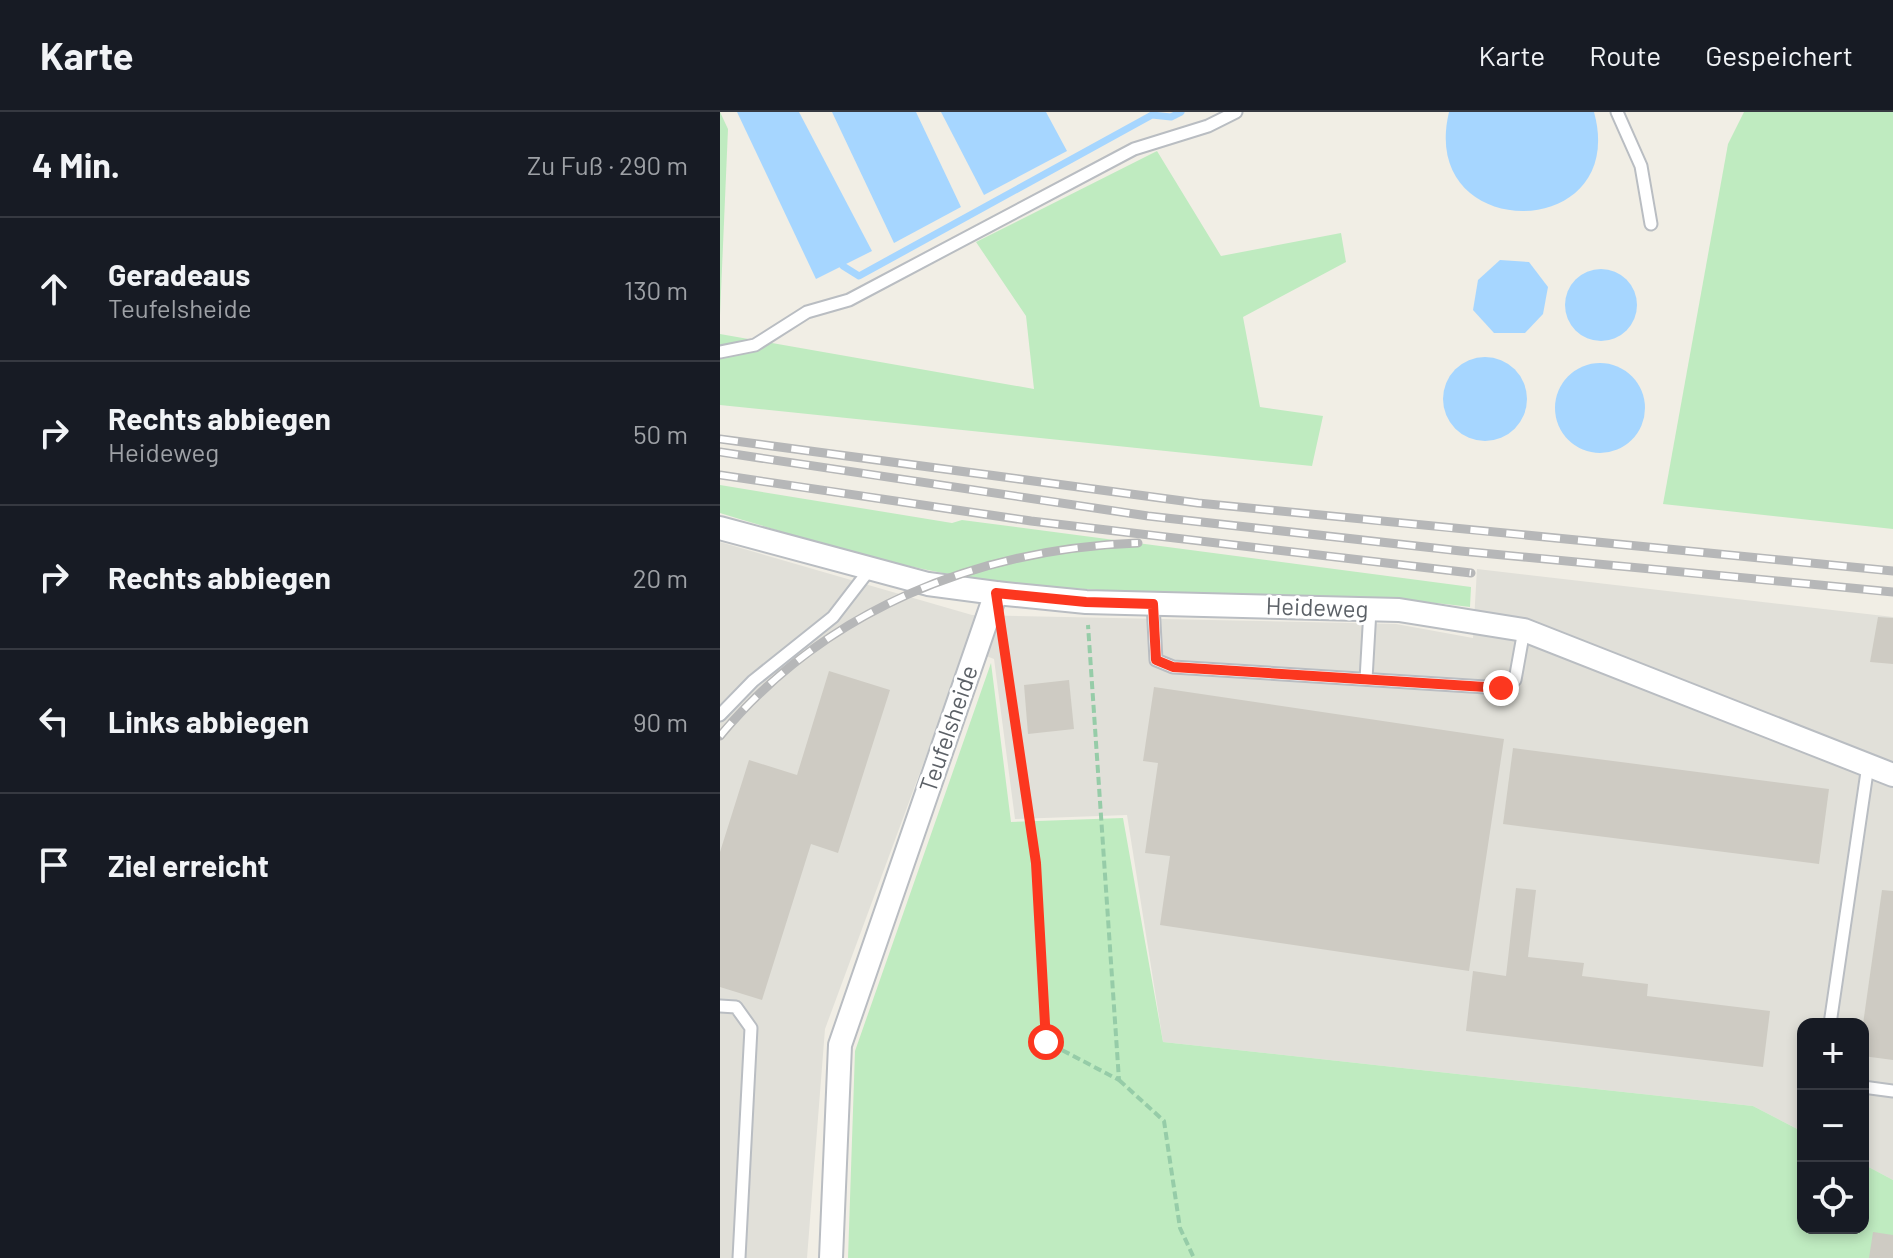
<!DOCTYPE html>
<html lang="de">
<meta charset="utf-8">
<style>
body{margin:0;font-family:Barlow,sans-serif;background:#20242c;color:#f1f3f6}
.controls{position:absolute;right:24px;bottom:24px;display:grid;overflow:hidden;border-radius:16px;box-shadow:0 4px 12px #0003}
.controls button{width:72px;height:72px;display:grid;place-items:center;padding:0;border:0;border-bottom:2px solid #363941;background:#171b24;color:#f1f3f6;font:40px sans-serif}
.stop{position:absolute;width:24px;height:24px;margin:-18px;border:6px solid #fc371f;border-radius:50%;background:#fff}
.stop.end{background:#fc371f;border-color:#fff;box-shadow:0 2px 8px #0008}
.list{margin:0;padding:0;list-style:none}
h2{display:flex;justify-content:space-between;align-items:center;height:104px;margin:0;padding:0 32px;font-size:34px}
h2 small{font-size:26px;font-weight:400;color:#9ea1a6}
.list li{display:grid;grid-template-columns:52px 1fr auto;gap:24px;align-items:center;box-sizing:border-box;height:144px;padding:0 32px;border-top:2px solid #363941}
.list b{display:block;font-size:30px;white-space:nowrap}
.list p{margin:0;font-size:26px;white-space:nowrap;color:#9ea1a6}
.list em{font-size:26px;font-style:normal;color:#9ea1a6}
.icon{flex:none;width:44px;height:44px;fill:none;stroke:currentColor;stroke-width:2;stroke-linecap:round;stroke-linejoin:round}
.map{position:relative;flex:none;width:1173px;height:1146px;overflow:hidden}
header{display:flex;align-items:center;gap:48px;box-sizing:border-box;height:112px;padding:0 40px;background:#171b24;border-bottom:2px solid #363941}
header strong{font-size:38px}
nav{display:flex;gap:44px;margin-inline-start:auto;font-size:28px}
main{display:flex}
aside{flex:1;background:#171b24}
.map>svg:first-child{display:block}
.industrial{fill:#e1e0d9}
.green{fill:#bfebc0}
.water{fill:#a6d6ff}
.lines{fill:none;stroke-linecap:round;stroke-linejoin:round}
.stream{stroke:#a6d6ff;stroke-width:7}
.building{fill:#cecbc3}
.lane-casing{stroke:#b9bdc2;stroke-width:15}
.street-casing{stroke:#b9bdc2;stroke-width:26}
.path{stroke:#96cca8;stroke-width:4;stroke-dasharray:8 4;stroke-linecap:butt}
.lane{stroke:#fff;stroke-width:11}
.street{stroke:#fff;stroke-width:22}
.rail-casing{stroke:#b6b7b8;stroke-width:9}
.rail{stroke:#fff;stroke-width:6;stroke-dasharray:18;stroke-linecap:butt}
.route{stroke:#fc371f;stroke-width:10}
.labels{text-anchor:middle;stroke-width:6;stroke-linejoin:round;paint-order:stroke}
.street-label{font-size:24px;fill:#5c6167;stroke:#fff}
</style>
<header>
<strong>Karte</strong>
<nav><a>Karte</a><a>Route</a><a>Gespeichert</a></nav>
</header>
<main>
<aside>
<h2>4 Min.<small>Zu Fuß · 290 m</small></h2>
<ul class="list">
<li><svg class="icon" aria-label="ahead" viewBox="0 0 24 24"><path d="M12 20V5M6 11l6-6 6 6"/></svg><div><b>Geradeaus</b><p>Teufelsheide</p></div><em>130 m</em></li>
<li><svg class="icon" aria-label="right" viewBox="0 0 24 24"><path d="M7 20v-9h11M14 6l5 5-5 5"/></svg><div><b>Rechts abbiegen</b><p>Heideweg</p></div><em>50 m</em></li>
<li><svg class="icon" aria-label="right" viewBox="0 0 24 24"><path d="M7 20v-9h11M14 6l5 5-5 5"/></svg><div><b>Rechts abbiegen</b></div><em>20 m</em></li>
<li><svg class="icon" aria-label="left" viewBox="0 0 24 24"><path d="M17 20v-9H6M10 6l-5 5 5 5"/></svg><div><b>Links abbiegen</b></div><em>90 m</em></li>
<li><svg class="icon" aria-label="arrive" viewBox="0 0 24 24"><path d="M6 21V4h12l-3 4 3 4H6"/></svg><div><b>Ziel erreicht</b></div></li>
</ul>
</aside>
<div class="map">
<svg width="1173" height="1146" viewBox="0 0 1173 1146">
<rect width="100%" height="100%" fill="#f1eee5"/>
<polygon class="industrial" points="0,430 252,503 676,512 753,526 757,457 1173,505 1173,1068 1143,1052 1143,912 1083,912 1083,1020 1033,994 443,930 407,703 295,707 274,547 246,536 105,917 87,1146 0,1146"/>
<g class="green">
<polygon points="0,0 8,17 0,203"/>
<polygon points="1024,0 1173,0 1173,417 943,392 1008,32"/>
<polygon points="437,39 501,144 621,121 626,150 523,205 540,295 603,304 592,354 0,293 0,222 314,277 306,204 256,130"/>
<path d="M 0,373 L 232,411 L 242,408 L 751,475 L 750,495 C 595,476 438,488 283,470 C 186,459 93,429 0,401 Z"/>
<polygon points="271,551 291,710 403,706 443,930 1033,994 1083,1020 1083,1116 1143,1116 1143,1052 1173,1068 1173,1146 128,1146 135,939"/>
</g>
<g class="water">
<polygon points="17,0 79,0 152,139 96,167"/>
<polygon points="112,0 196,0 241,95 174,131"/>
<polygon points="221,0 326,0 347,39 264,83"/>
<path d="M 729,0 L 874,0 C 910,131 697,133 729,0 Z"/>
<polygon points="780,148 809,150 828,175 823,202 805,221 774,221 753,198 758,168"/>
<circle cx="881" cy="193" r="36"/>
<circle cx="765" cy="287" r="42"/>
<circle cx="880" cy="296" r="45"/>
</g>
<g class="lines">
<polyline class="stream" points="123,154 139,164 432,3 451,5 461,0"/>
</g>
<g class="building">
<polygon points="1158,505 1173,506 1173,552 1150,550"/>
<polygon points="109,559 170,578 118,741 91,732 42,888 0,875 0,740 29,648 77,663"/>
<polygon points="349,568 354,617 308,622 304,573"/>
<polygon points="434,575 784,627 749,859 440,813 450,744 425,741 438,651 423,649"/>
<polygon points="793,636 1109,677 1099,752 783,712"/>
<polygon points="796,776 816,778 808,845 864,851 862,864 928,872 927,884 1050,899 1043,955 746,919 753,859 786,864"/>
<polygon points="1162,778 1173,779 1173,948 1143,944 1143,912"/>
<polygon points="1153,1120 1173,1123 1173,1146 1149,1146"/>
</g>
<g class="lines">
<defs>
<g id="lane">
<polyline points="897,0 921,54 931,112"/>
<polyline points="0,240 35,233 87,200 129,188 414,37 488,14 516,0"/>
<polyline points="433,492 436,548 453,555 781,576 795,568 804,518"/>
<polyline points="646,567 650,498"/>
<polyline points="0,603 33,569 113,505 150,457"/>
<polyline points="0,894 16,895 31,916 19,1146"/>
<polyline points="1110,912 1148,653"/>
<polyline points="1143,975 1173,979"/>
</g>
<g id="street">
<polyline points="0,416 208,472 276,481 366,490 679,498 804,518 1173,663"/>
<polyline points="111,1146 120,933 276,481"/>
</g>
</defs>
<use href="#lane" class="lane-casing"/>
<use href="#street" class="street-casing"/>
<g class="path">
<polyline points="283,532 316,751 326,930"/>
<polyline points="321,927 399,968 368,513"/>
<polyline points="399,968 444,1009 460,1116 474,1146"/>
</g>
<use href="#lane" class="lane"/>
<use href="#street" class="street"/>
<defs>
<g id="rail">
<polyline points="0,327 478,391 1173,459"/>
<polyline points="0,340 428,404 741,439 1173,480"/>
<polyline points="0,363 311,409 751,461"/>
<path d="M 0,624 C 105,498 256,437 418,431"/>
</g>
</defs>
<use href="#rail" class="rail-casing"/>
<use href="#rail" class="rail"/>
</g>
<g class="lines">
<polyline class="route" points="326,930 316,751 276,481 366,490 433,492 436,548 453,555 781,576"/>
</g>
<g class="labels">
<g class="street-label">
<text transform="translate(597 496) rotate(2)" y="8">Heideweg</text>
<text transform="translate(229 617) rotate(-71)" y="8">Teufelsheide</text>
</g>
</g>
</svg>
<div class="controls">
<button>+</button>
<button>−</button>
<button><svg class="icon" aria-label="locate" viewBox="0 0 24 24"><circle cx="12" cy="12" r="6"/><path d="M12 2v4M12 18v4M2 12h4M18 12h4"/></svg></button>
</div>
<div class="stop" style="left:326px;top:930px"></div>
<div class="stop end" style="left:781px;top:576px"></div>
</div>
</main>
